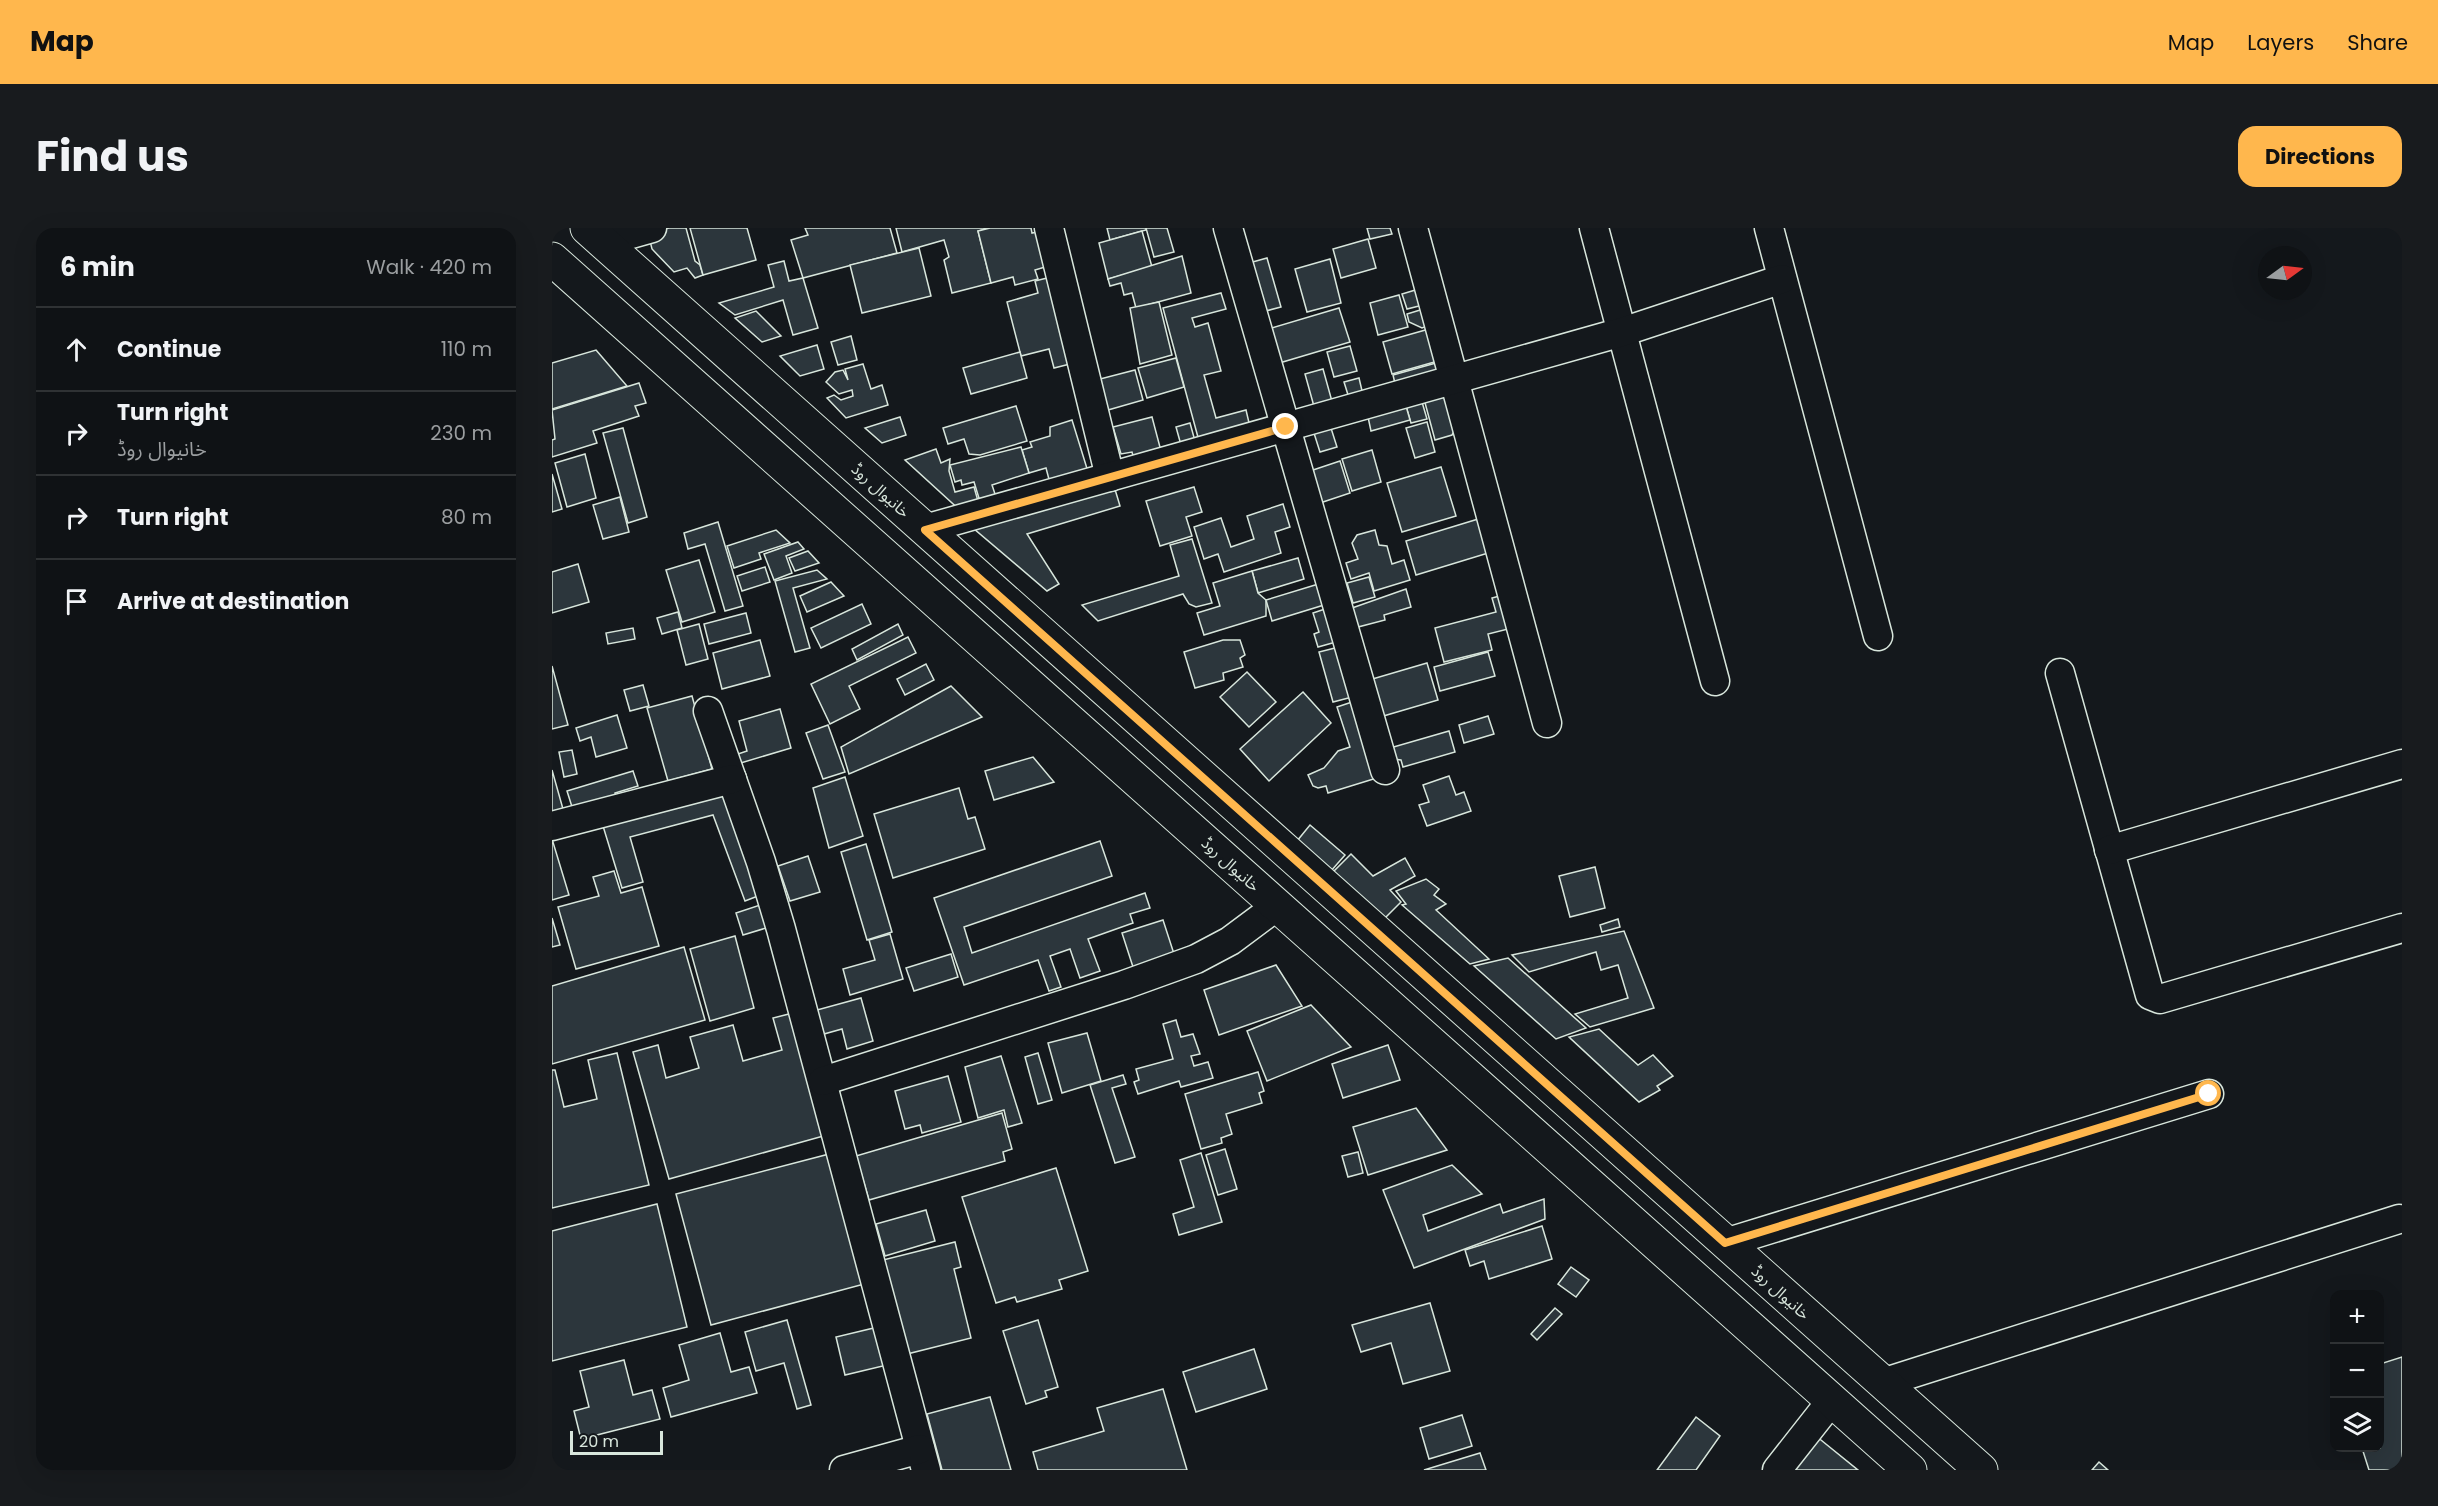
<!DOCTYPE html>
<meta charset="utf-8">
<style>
body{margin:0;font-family:Poppins,"Noto Sans Arabic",sans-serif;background:#181b1e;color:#f1f3f6}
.controls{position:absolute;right:18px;bottom:18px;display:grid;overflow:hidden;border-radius:12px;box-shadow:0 6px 24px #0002}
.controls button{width:54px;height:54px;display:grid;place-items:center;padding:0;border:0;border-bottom:2px solid #2f3234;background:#0f1215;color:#f1f3f6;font:30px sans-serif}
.compass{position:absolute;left:1706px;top:18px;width:54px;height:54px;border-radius:50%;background:#0f1215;box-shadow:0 6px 24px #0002;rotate:75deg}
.scale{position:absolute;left:18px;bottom:15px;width:93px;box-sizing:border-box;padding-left:6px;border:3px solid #d8e6dc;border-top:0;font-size:16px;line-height:21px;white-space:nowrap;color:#d8e6dc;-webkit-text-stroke:4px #14181c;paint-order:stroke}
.stop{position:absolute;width:18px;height:18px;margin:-14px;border:4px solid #ffb74d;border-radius:50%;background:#fff}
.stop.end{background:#ffb74d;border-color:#fff;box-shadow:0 2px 6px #0008}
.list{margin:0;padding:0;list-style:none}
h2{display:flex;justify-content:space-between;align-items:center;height:78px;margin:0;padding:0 24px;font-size:26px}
h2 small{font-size:20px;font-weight:400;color:#9b9ea0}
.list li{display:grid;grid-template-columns:39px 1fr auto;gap:18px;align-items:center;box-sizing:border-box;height:84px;padding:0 24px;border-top:2px solid #2f3234}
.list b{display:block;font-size:22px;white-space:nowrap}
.list p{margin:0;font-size:20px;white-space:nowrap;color:#9b9ea0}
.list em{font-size:20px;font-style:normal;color:#9b9ea0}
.icon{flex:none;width:33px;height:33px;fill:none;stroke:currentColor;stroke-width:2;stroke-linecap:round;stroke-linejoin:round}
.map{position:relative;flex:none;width:1850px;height:1242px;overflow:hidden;border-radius:18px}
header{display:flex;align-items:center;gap:36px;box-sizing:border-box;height:84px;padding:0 30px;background:#ffb74d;color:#111}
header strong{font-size:28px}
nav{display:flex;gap:33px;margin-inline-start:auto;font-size:21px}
.intro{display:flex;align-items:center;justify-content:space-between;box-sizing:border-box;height:144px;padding:0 36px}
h1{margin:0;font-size:42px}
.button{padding:15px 27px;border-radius:18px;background:#ffb74d;color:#111;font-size:21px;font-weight:700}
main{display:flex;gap:36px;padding:0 36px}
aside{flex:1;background:#0f1215;border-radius:18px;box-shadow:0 6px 24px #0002}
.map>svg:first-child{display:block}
.building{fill:#2c363c;stroke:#d8e6dc;stroke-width:1.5}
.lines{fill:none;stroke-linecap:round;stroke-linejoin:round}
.street-casing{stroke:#d8e6dc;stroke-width:31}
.primary-casing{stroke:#d8e6dc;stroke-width:35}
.street{stroke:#14181c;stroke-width:28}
.primary{stroke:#14181c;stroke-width:33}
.route{stroke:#ffb74d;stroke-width:8}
.labels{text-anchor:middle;stroke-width:4.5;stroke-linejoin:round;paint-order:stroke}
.street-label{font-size:16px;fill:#d8e6dc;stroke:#14181c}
</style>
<header>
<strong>Map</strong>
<nav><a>Map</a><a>Layers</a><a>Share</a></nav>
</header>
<div class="intro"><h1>Find us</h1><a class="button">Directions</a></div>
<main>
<aside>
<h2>6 min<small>Walk · 420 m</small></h2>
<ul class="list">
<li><svg class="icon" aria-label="ahead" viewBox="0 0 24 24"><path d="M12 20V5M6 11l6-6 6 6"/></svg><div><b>Continue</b></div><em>110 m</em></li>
<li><svg class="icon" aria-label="right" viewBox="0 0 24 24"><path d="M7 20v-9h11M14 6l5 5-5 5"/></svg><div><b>Turn right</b><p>خانیوال روڈ</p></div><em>230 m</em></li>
<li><svg class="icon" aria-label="right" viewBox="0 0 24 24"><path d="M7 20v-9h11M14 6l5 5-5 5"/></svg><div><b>Turn right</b></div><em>80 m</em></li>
<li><svg class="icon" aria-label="arrive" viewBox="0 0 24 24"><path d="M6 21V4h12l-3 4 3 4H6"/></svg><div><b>Arrive at destination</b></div></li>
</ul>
</aside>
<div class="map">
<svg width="1850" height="1242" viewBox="0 0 1850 1242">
<rect width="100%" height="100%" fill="#14181c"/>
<g class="building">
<polygon points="117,0 134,0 143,33 148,37 151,47 143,50 135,40 122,44 100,21 96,5"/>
<polygon points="138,0 195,0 204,32 151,47"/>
<polygon points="253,0 338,0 345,25 251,50 239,12 256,7"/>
<polygon points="344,0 438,0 426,3 439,55 400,65 392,32 397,29 392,12 350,24"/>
<polygon points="438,0 479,0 480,5 495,2 503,36 483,42 486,51 463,57 461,49 439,55 426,3"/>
<polygon points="555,0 594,0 594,2 558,12"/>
<polygon points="594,0 615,0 622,24 602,29"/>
<polygon points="815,0 838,0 840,6 818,11"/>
<polygon points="590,3 600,39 556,51 547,15"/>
<polygon points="816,11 824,40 789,50 781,21"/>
<polygon points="367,20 379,68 310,85 298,37"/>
<polygon points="630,28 639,65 584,80 580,65 572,67 569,55 558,58 556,51"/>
<polygon points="715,30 729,79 710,84 697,35"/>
<polygon points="778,31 789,75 755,84 743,41"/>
<polygon points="232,33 237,53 251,50 266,100 241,107 231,72 183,87 167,75 222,59 216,37"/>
<polygon points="503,48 526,134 502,140 497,121 469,128 455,74 486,65 483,53"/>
<polygon points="870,60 875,76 855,81 850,66"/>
<polygon points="669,65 674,81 640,90 643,99 656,95 669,143 652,147 664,190 694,182 698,199 647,213 611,80"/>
<polygon points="847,67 856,99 826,107 818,75"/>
<polygon points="607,74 620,127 588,136 578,80"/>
<polygon points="878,79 883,95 870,100 857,94 855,86"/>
<polygon points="787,80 798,114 724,136 713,102"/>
<polygon points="204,83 229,108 210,114 183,90"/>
<polygon points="884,99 893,131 840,146 831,114"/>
<polygon points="299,108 305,132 286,137 279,114"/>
<polygon points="265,117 272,141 248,148 228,128"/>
<polygon points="798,118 805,143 782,149 775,124"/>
<polygon points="44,122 75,158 0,181 0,135"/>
<polygon points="468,124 475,150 419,166 411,140"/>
<polygon points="624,130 632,159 595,170 586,140"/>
<polygon points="891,133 896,149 845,164 841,147"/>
<polygon points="311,136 319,161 330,157 336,177 294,190 275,170 282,167 289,172 301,168 300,162 287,166 274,154 283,144 291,142 296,152 293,141"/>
<polygon points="771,141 781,177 763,182 753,146"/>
<polygon points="583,142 591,172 556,182 548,151"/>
<polygon points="807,150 811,167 797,170 792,154"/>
<polygon points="87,155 94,175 83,178 87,188 41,203 45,215 0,229 0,212 3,211 0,182"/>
<polygon points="898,164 907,195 900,207 883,212 872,171"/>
<polygon points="870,174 875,191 859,195 854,178"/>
<polygon points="464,178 475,213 428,227 417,226 412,211 396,216 391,200"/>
<polygon points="854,178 858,192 819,203 816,189"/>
<polygon points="348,189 354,207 330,215 313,200"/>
<polygon points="600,189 609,223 582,231 580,224 569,226 561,199"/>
<polygon points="520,192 537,247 499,259 494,240 477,245 470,222 480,219 478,214 498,208 498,199"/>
<polygon points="875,194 883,224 863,230 854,200"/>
<polygon points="638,195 643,213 629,217 624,199"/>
<polygon points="778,197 785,219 768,224 761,202"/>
<polygon points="71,200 95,289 76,295 51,205"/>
<polygon points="469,219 477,245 440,257 446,275 430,280 422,254 410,257 409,252 403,254 398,237"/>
<polygon points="384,221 389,235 398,231 397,243 403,264 422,259 428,280 411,285 353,232"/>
<polygon points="820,222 829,254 800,263 790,231"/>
<polygon points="33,226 44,270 15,279 3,235"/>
<polygon points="788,233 798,265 765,276 755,244"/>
<polygon points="889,239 904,288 850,304 835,255"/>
<polygon points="0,246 10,281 0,284"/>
<polygon points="562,258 568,278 475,306 507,356 495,363 421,300"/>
<polygon points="642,259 650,284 634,289 640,308 608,318 594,273"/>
<polygon points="68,269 77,304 51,311 41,277"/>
<polygon points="731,276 738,299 723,304 729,325 672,344 666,326 652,331 642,299 669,290 679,319 702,311 695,288"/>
<polygon points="936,288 946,322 864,347 854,313"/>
<polygon points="166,294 191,378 173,383 153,316 136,321 132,305"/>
<polygon points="224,302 238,315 207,325 209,331 182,340 175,318"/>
<polygon points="823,302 827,317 835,318 840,336 852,332 858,352 822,363 817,345 799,351 794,335 806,331 800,315 805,307"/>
<polygon points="640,311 660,375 644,379 637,376 631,366 546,393 530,377 627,348 618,317"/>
<polygon points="246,314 252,321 234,328 240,345 222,352 212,326"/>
<polygon points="256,323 267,335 243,343 237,330"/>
<polygon points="746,330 752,351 706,365 700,343"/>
<polygon points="147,332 163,384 130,394 114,342"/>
<polygon points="26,336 37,374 0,385 0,344"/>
<polygon points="213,339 218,354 190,363 185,348"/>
<polygon points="265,342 275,351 241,360 258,420 243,424 223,353"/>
<polygon points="700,343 706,365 714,372 714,388 652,407 645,385 668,378 661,355"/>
<polygon points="817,349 823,369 801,375 795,355"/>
<polygon points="279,354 292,368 255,384 248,368"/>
<polygon points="773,354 791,412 766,419 762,406 767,404 761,385 773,381 772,377 720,393 714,372"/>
<polygon points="854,361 859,379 832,387 833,392 806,399 800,380"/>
<polygon points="955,366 964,399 936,406 940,422 892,434 883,400 944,384 940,370"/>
<polygon points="310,376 319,396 269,420 259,400"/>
<polygon points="126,384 130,400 110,406 105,390"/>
<polygon points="194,385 199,405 157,416 152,396"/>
<polygon points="147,396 156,431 134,437 125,402"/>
<polygon points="346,396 351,407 305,432 300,421"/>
<polygon points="81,400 83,411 56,416 54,405"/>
<polygon points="356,409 364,425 297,458 308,481 278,496 259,456"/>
<polygon points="208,412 218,448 170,461 161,425"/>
<polygon points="671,412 688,412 693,427 688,430 691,439 671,445 672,452 643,460 632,424"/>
<polygon points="791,418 804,468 781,474 767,424"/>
<polygon points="936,424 943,448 888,463 882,439"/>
<polygon points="875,435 886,472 828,489 817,452"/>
<polygon points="374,436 382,452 353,467 345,451"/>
<polygon points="0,438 16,497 0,501"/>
<polygon points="695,444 724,474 697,499 668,469"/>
<polygon points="91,457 97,478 78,483 72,462"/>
<polygon points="399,458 430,489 297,546 289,519"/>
<polygon points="751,464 779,495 717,553 688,521"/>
<polygon points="140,468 160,541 116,553 95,480"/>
<polygon points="806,472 828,549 776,565 774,558 766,560 761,558 756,547 772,540 786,523 798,519 785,479"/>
<polygon points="228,481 239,520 182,537 180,528 195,523 187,493"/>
<polygon points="65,487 75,520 44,529 39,509 28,513 24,500"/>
<polygon points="936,488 942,506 912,515 907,497"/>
<polygon points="276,497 293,544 271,551 254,505"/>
<polygon points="897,503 903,524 851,539 849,532 841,531 838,520"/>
<polygon points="20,522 25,546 12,549 7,524"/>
<polygon points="481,529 502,554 442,572 433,543"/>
<polygon points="0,542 11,581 0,585"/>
<polygon points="81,543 86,558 63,565 64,569 21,582 15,563"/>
<polygon points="897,548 904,567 912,564 919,583 875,598 867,577 877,574 871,557"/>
<polygon points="293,549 311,608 277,620 261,560"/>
<polygon points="407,560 416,591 423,589 433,621 341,650 322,586"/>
<polygon points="173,564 211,666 193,673 161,587 78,609 91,654 70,660 51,598"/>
<polygon points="758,597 793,627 779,643 745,613"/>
<polygon points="0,611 17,667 0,672"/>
<polygon points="548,613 560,648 412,699 420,725 593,665 598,680 578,686 581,695 536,711 548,743 528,750 518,721 498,728 509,759 497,763 486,732 412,757 382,670"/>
<polygon points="314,616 340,704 315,712 289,624"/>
<polygon points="799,626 821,648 853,630 863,648 838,662 849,674 830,693 781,644"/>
<polygon points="256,628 268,664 238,673 226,638"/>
<polygon points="1043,639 1053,680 1018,689 1007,648"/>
<polygon points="62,643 69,665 90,659 107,718 24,741 6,679 47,668 41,649"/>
<polygon points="874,651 887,661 882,667 894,676 884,682 937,731 918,736 850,677 854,676 844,663"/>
<polygon points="217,674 224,697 191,707 184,685"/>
<polygon points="0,690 8,717 0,719"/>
<polygon points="1066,691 1068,699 1050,704 1048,697"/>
<polygon points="611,692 623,729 582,742 570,705"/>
<polygon points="1072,703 1102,780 1038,799 1023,786 1076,770 1066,737 1049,742 1044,724 977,744 960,727"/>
<polygon points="338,706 351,751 298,767 291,741 323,732 317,712"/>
<polygon points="183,708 202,780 158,793 138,721"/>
<polygon points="132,719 153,792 0,836 0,758"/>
<polygon points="399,726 406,749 362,763 354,740"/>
<polygon points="956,730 1034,800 1004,811 922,738"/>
<polygon points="724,737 750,778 667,807 652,762"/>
<polygon points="309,770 321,813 295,821 290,801 272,806 265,782"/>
<polygon points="759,777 799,819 715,853 695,803"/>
<polygon points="241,785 275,907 117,951 81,824 106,817 114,850 147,840 138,809 181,797 191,833 230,822 221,790"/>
<polygon points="624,792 629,809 641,806 648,826 639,828 642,838 656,834 661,850 629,859 627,853 586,866 582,854 587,852 584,841 621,831 611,796"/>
<polygon points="1047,801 1086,837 1101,827 1121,848 1105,858 1108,862 1087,874 1017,809"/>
<polygon points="535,805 549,853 510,865 496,815"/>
<polygon points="836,817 848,852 791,870 780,836"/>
<polygon points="65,825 97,957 0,980 0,842 3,842 12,879 45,871 36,832"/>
<polygon points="486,825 500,872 486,876 473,829"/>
<polygon points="449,828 470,895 456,899 452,882 426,890 413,839"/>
<polygon points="706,844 712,863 707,865 710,875 674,886 680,906 669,910 670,915 649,921 633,866"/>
<polygon points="571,847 574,856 560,860 583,929 563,935 538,857"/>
<polygon points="396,848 409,894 370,905 368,897 353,901 343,863"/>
<polygon points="864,880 895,922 816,947 801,899"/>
<polygon points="450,885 460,921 451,924 453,933 317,972 304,928"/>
<polygon points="673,921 685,961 666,967 654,927"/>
<polygon points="806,924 811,945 796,949 790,928"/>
<polygon points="281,925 316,1055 159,1097 124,966"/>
<polygon points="649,925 670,994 627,1007 621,986 642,979 628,932"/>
<polygon points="900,937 930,966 871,987 876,1003 948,976 951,985 992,971 993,991 862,1040 831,962"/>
<polygon points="504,940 536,1043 507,1052 510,1061 465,1074 463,1069 444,1075 410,969"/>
<polygon points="105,976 135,1099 0,1133 0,1003"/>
<polygon points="374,982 383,1013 333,1028 324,996"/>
<polygon points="990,998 1000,1031 937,1051 932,1033 918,1038 913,1022"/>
<polygon points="403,1014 409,1039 402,1041 419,1110 355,1126 331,1032"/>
<polygon points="1019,1039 1037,1052 1024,1069 1006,1056"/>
<polygon points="878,1075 898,1143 851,1156 839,1115 809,1124 800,1097"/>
<polygon points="1003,1080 1010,1086 985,1112 979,1106"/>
<polygon points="235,1092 259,1177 245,1181 232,1135 204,1143 193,1104"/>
<polygon points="486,1092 506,1159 493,1163 495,1169 474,1176 451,1103"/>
<polygon points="326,1099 335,1137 293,1147 284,1109"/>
<polygon points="168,1105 179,1144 197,1139 205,1165 119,1189 111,1160 137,1152 127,1117"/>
<polygon points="702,1121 715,1161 644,1184 631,1144"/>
<polygon points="1850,1129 1850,1242 1817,1242 1810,1220 1828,1220 1828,1136"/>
<polygon points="72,1132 81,1167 100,1162 108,1191 29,1211 22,1183 37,1179 28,1143"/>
<polygon points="611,1161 635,1242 486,1242 481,1224 552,1203 545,1180"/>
<polygon points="438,1169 459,1242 390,1242 375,1186"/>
<polygon points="910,1187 920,1218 877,1231 868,1200"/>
<polygon points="1144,1189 1168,1208 1144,1242 1105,1242"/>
<polygon points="1264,1208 1306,1242 1237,1242"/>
<polygon points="928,1225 934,1242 872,1242"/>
<polygon points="1547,1234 1556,1242 1540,1242"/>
</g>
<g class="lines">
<defs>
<g id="street">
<polyline points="497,0 558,249"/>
<polyline points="676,0 833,542"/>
<polyline points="861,0 995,495"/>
<polyline points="1042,0 1163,453"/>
<polyline points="1217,0 1326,408"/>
<polyline points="51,14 100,0"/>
<polyline points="373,301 1070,104 1230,51"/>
<polyline points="1508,445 1598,767 1608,771 1850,700"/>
<polyline points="156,483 209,634 229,701 374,1242"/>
<polyline points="0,598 180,551"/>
<polyline points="1557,622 1850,536"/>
<polyline points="271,853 572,757 644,731 678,713 725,678"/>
<polyline points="1173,1015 1657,866"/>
<polyline points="1330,1155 1847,991"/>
<polyline points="292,1242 368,1221"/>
<polyline points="1225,1242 1280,1172"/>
</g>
<g id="primary">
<polyline points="35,0 1429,1242"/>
<polyline points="0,31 1358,1242"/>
</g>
</defs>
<use href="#street" class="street-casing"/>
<use href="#primary" class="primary-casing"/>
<use href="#street" class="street"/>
<use href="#primary" class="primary"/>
</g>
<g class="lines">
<polyline class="route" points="734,199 373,302 1173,1015 1657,866"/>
</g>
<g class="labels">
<g class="street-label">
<text transform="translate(329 262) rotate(42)" y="6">خانیوال روڈ</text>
<text transform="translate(679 636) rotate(42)" y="6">خانیوال روڈ</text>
<text transform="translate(1229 1064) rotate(42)" y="6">خانیوال روڈ</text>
</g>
</g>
</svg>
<div class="controls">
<button>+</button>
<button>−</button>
<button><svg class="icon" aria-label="layers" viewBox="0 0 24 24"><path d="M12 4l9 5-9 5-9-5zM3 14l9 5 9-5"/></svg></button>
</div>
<svg class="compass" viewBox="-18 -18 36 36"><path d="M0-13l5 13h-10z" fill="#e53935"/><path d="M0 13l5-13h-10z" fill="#9b9ea0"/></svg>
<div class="scale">20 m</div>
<div class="stop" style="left:1657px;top:866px"></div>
<div class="stop end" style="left:734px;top:199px"></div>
</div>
</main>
